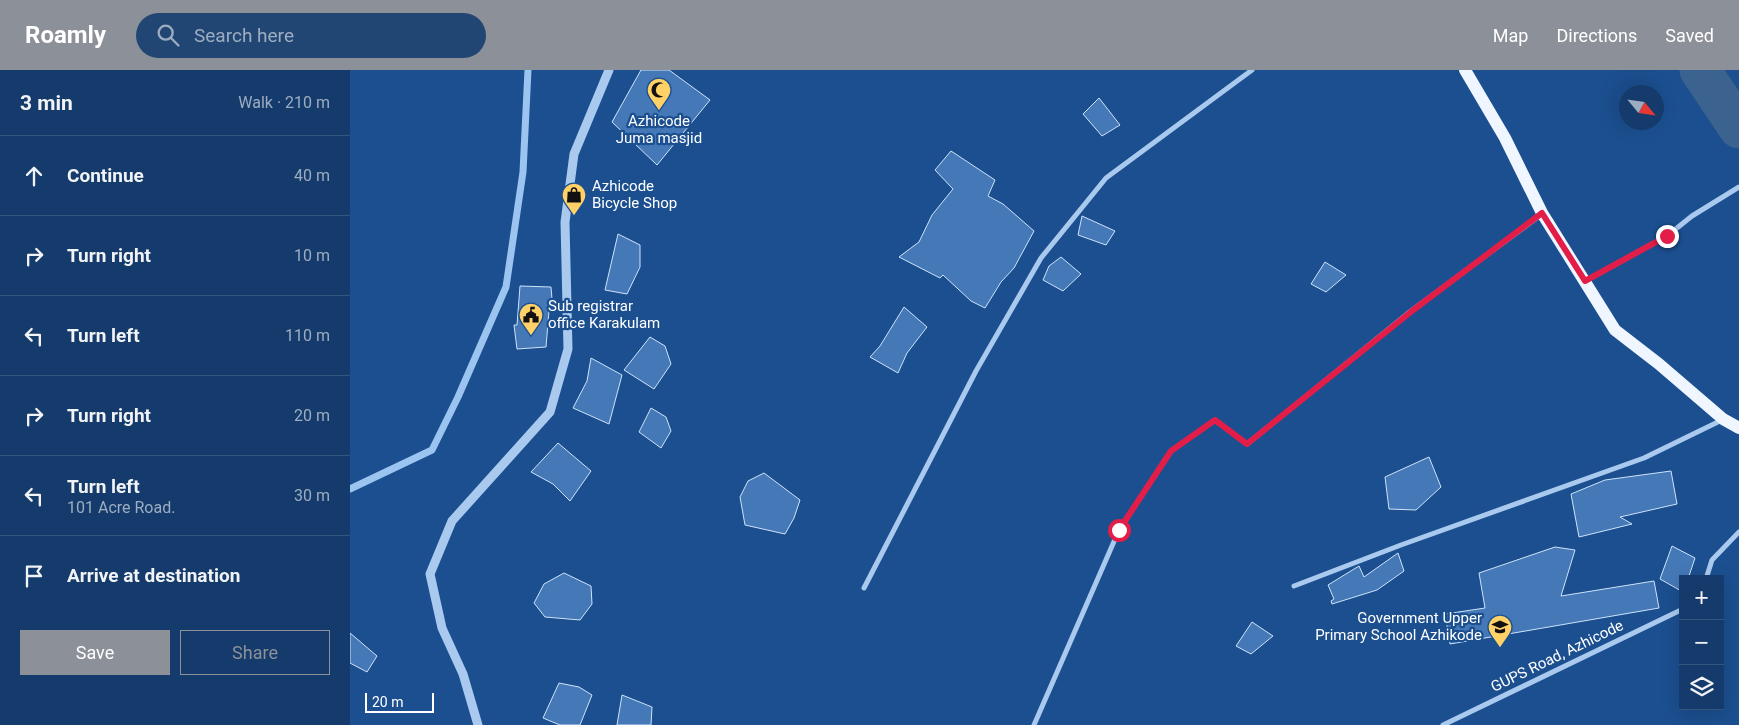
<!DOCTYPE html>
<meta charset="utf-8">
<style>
body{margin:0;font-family:Roboto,sans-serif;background:#214673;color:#f1f3f6}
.controls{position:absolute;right:15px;bottom:15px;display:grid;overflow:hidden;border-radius:0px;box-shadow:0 5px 20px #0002}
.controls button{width:45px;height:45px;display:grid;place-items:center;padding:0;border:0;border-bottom:1px solid #33557e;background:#143b6b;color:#f1f3f6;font:25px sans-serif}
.compass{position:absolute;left:1269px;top:15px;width:45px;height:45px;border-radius:50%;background:#143b6b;box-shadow:0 5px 20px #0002;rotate:119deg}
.scale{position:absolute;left:15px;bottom:12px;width:69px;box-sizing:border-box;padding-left:5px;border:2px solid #fff;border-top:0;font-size:14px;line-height:18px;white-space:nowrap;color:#fff;-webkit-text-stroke:4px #1b4f8f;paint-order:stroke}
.stop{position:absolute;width:15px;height:15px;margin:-11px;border:4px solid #e11d48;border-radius:50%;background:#fff}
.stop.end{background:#e11d48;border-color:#fff;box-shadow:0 1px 5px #0008}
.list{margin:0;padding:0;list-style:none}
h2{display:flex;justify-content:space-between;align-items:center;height:65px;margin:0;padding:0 20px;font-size:21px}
h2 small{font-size:16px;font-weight:400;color:#9dadc1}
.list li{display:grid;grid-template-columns:32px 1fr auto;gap:15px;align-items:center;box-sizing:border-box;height:80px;padding:0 20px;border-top:1px solid #33557e}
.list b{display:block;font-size:19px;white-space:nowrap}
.list p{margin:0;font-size:16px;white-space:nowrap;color:#9dadc1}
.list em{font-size:16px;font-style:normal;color:#9dadc1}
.actions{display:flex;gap:10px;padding:15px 20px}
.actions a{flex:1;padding:11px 0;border:1px solid #8c9099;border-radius:0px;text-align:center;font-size:18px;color:#8c9099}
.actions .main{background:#8c9099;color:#fff}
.icon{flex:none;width:28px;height:28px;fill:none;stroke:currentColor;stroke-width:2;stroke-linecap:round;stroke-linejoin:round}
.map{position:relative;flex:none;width:1389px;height:655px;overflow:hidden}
header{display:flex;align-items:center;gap:30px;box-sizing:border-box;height:70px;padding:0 25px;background:#8c9099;color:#fff}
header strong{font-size:24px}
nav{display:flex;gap:28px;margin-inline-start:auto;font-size:18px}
.search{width:350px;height:45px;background:#214673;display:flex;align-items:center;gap:12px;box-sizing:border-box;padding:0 18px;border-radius:28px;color:#9dadc1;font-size:19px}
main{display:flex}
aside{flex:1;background:#143b6b}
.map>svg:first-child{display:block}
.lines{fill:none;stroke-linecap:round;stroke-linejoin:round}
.stream{stroke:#9cc4f0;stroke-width:7}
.river{stroke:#3c6290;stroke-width:41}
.building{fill:#4478b7;stroke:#cfe3fa}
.minor{stroke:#a9c9ee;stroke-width:5}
.tertiary{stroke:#a9c9ee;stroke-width:9}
.primary{stroke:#f0f6ff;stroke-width:12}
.route{stroke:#e11d48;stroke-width:6}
.labels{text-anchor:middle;stroke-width:4.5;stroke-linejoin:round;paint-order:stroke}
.poi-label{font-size:15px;fill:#fff;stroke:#1b4f8f;text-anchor:start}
.street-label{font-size:15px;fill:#fff;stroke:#1b4f8f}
</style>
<header>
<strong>Roamly</strong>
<div class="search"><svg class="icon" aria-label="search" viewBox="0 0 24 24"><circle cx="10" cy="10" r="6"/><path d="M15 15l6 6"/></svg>Search here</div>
<nav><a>Map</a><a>Directions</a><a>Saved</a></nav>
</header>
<main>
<aside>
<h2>3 min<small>Walk · 210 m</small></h2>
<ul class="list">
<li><svg class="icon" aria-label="ahead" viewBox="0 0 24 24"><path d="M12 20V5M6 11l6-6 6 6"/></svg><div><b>Continue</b></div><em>40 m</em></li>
<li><svg class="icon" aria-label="right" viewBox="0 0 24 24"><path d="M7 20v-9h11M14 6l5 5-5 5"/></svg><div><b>Turn right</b></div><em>10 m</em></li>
<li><svg class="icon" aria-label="left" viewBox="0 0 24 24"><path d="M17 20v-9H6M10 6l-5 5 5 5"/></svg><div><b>Turn left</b></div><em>110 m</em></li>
<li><svg class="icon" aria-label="right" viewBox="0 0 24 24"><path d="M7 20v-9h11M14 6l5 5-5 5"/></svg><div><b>Turn right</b></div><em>20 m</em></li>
<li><svg class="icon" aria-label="left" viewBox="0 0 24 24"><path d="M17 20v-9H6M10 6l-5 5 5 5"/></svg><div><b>Turn left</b><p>101 Acre Road.</p></div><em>30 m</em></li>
<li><svg class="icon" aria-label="arrive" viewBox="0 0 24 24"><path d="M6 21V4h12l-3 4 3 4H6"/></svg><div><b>Arrive at destination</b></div></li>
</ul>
<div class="actions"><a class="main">Save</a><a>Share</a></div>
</aside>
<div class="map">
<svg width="1389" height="655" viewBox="0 0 1389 655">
<rect width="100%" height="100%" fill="#1b4f8f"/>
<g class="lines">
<polyline class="stream" points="0,419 82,380 108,327 156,217 173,102 178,0"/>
<polyline class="river" points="1350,0 1389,58"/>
</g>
<g class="building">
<polygon points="291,0 319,0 360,30 307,95 262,52"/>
<polygon points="749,28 770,55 752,66 733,44"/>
<polygon points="601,81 645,110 638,126 653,134 684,161 664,198 651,212 635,238 621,231 593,205 590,208 549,187 569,172 582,145 603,119 585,100"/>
<polygon points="732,146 765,161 756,175 728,165"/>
<polygon points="268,164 290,175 290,197 277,224 255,220"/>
<polygon points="711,187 731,204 713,221 693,210 699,196"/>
<polygon points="975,192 996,205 976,222 961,214"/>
<polygon points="170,216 201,217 203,241 199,241 196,277 167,279 164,255 167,255"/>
<polygon points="554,237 577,257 557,283 548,303 520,287 530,276"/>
<polygon points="300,267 315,276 321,294 304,319 274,300"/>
<polygon points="241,288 272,305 259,354 223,338 237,311"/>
<polygon points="301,338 316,347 321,361 311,378 289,362"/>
<polygon points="208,373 241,401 220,431 203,414 181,402"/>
<polygon points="1079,387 1091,417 1066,440 1039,439 1035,407"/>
<polygon points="1321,401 1327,434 1270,447 1282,454 1229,467 1221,424 1255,410"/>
<polygon points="414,403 450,430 444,448 435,464 395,455 390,427 398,411"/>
<polygon points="1322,476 1345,488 1338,509 1333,509 1333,522 1310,509"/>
<polygon points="1205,477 1225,480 1211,526 1304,511 1309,538 1100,574 1095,544 1135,538 1129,503"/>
<polygon points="1048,483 1054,501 1027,520 982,534 981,531 984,529 978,515 1009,496 1014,507"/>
<polygon points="214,503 241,516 242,534 230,550 195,547 184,533 194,514"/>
<polygon points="902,552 923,566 901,584 886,576"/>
<polygon points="0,563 27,586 17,602 0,593"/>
<polygon points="209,613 229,617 242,625 230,655 210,655 193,648"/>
<polygon points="272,625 302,637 301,655 267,655"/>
</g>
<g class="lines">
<g class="minor">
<polyline points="1235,211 1317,166 1342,146 1389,117"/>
<polyline points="1356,509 1362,490 1389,462"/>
<polyline points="944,516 1051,475 1294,388 1372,350"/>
<polyline points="514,518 626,301 691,188 756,108 902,0"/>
<polyline points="684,655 769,460 821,381 865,350 897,374 1061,241 1192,144"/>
<polyline points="1093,655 1333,539"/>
</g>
<polyline class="tertiary" points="128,655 113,604 92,558 80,504 102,451 200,342 218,279 215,152 224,84 259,0"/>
<polyline class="primary" points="1115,0 1155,68 1192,143 1265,260 1309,294 1373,349 1389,358"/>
</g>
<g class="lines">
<polyline class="route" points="769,460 821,381 865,350 897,374 1062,241 1192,143 1235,211 1317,166"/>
</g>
<defs>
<symbol id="mosque-pin" viewBox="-11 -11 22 30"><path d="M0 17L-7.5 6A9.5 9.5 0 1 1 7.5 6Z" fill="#ffd166" stroke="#1b4f8f"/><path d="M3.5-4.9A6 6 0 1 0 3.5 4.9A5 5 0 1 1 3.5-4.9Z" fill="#111"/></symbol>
<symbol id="shop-pin" viewBox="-11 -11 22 30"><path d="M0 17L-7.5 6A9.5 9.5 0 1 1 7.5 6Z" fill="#ffd166" stroke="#1b4f8f"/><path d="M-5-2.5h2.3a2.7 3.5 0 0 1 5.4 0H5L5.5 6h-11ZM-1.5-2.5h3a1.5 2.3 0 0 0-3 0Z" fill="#111"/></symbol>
<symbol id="civic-pin" viewBox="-11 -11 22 30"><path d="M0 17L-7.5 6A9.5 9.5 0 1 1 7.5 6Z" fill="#ffd166" stroke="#1b4f8f"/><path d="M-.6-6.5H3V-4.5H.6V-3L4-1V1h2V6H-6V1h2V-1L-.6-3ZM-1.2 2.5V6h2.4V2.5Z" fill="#111"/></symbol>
<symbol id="school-pin" viewBox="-11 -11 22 30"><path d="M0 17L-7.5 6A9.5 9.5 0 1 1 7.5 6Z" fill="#ffd166" stroke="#1b4f8f"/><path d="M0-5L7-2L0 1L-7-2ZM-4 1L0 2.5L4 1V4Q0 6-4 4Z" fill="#111"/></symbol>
</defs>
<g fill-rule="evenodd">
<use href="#mosque-pin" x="295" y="6" width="28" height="38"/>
<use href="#shop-pin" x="210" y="111" width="28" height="38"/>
<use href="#civic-pin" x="167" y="231" width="28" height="38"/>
<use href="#school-pin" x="1136" y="543" width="28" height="38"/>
</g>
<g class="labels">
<g class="poi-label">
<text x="309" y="56" text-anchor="middle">Azhicode<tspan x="309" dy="17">Juma masjid</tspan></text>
<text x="242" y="121">Azhicode<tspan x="242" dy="17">Bicycle Shop</tspan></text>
<text x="198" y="241">Sub registrar<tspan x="198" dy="17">office Karakulam</tspan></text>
<text x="1132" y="553" text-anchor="end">Government Upper<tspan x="1132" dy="17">Primary School Azhikode</tspan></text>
</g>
<g class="street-label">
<text transform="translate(1207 586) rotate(-26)" y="5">GUPS Road, Azhicode</text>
</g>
</g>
</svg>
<div class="controls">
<button>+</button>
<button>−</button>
<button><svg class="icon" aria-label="layers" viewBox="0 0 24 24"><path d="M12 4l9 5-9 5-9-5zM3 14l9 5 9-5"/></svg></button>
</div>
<svg class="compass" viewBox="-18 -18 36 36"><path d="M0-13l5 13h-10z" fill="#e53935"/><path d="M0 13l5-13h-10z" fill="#9dadc1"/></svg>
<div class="scale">20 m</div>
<div class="stop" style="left:769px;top:460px"></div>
<div class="stop end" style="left:1317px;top:166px"></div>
</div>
</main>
